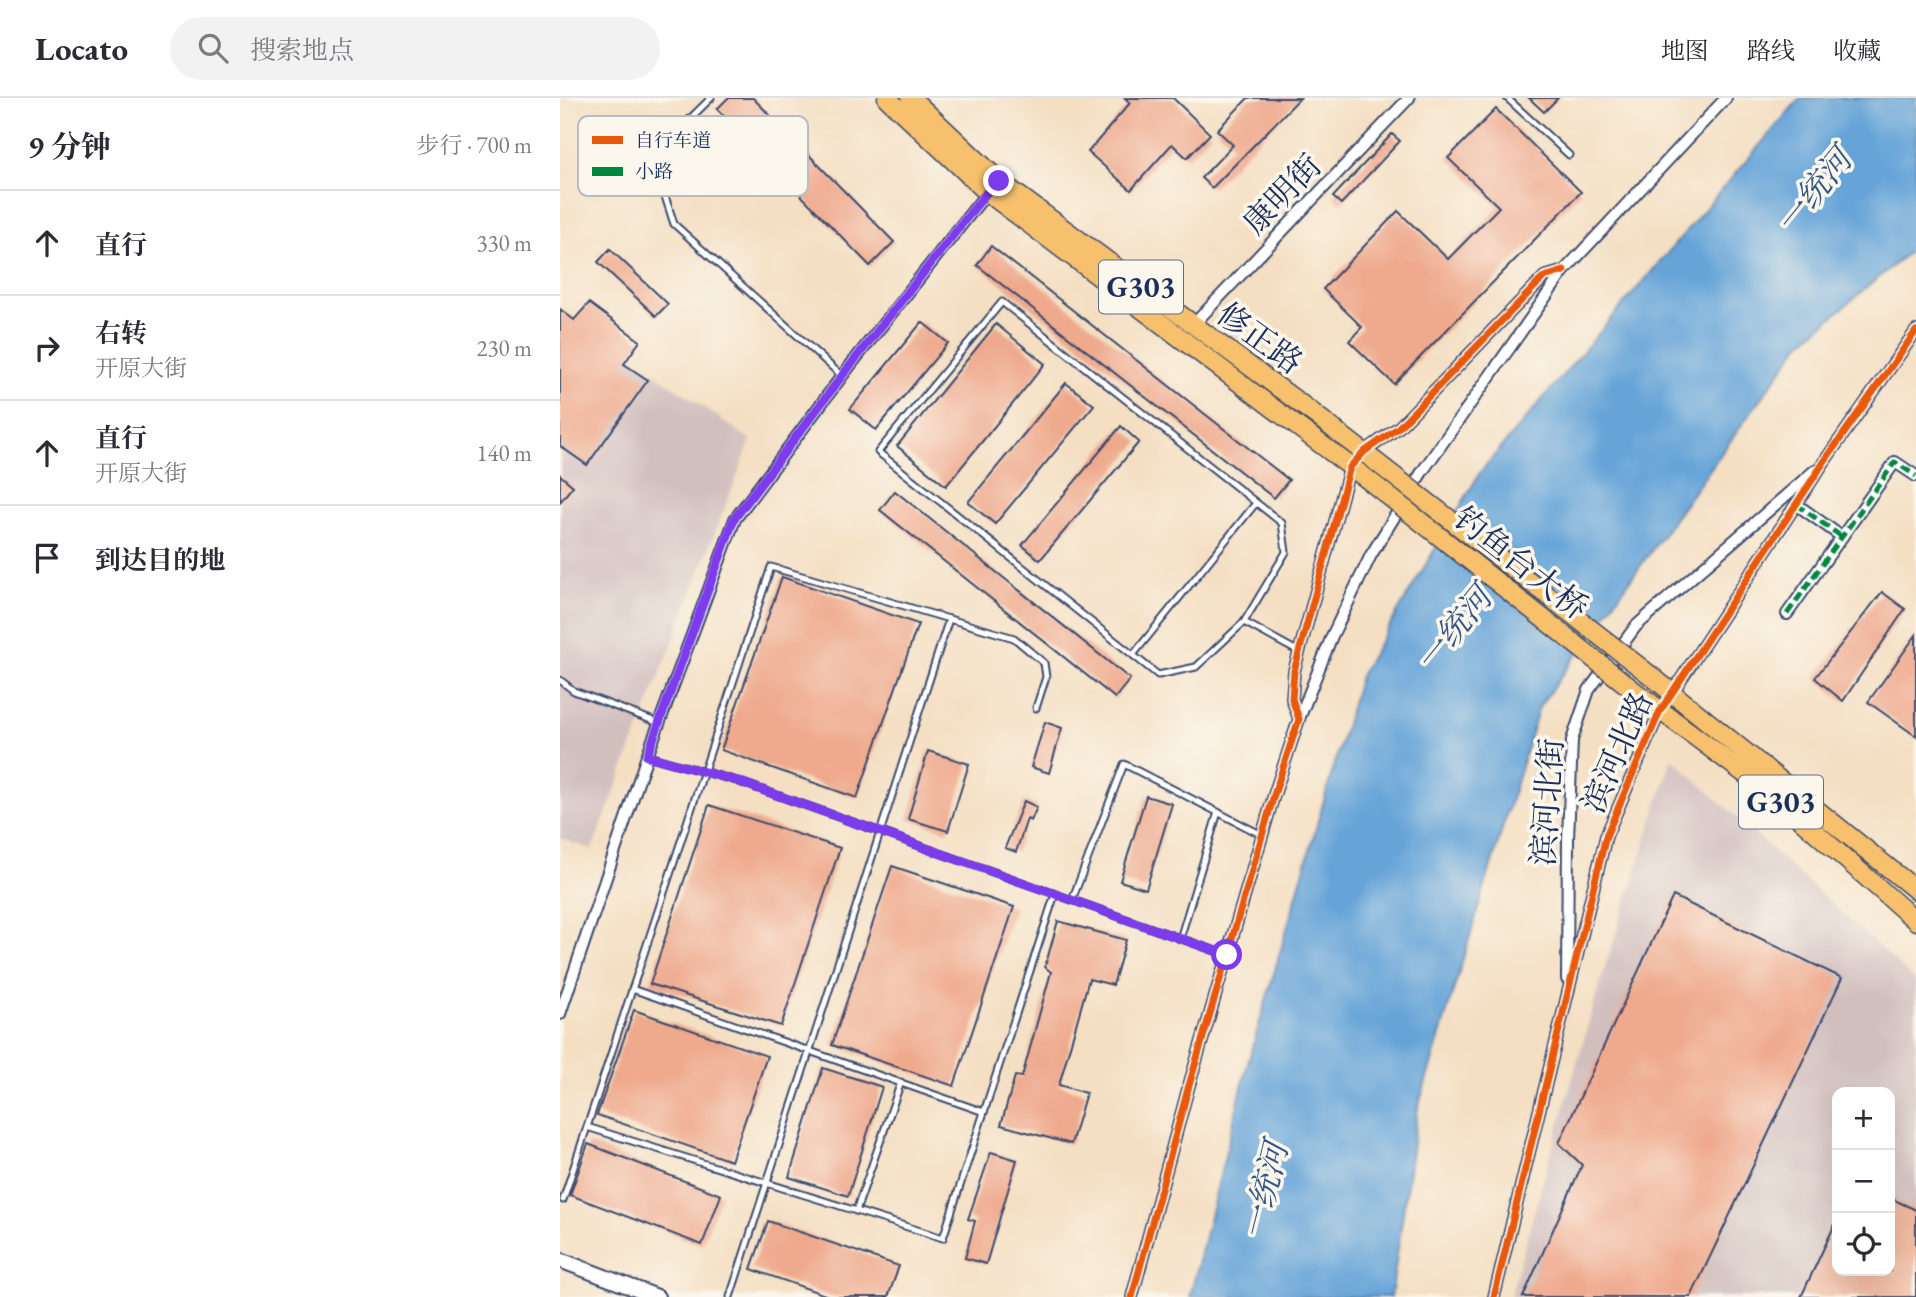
<!DOCTYPE html>
<html lang="zh">
<meta charset="utf-8">
<style>
body{margin:0;font-family:"EB Garamond","Noto Serif SC",serif;background:#f2f2f3;color:#2b2b33}
.controls{position:absolute;right:21px;bottom:21px;display:grid;overflow:hidden;border-radius:14px;box-shadow:0 7px 28px #0002}
.controls button{width:63px;height:63px;display:grid;place-items:center;padding:0;border:0;border-bottom:2px solid #e1e1e2;background:#fff;color:#2b2b33;font:35px sans-serif}
.stop{position:absolute;width:21px;height:21px;margin:-16px;border:5px solid #7c3aed;border-radius:50%;background:#fff}
.stop.end{background:#7c3aed;border-color:#fff;box-shadow:0 2px 7px #0008}
.list{margin:0;padding:0;list-style:none}
h2{display:flex;justify-content:space-between;align-items:center;height:91px;margin:0;padding:0 28px;font-size:30px}
h2 small{font-size:23px;font-weight:400;color:#7c7c81}
.list li{display:grid;grid-template-columns:46px 1fr auto;gap:21px;align-items:center;box-sizing:border-box;height:105px;padding:0 28px;border-top:2px solid #e1e1e2}
.list b{display:block;font-size:26px;white-space:nowrap}
.list p{margin:0;font-size:23px;white-space:nowrap;color:#7c7c81}
.list em{font-size:23px;font-style:normal;color:#7c7c81}
.icon{flex:none;width:38px;height:38px;fill:none;stroke:currentColor;stroke-width:2;stroke-linecap:round;stroke-linejoin:round}
.map{position:relative;flex:none;width:1356px;height:1199px;overflow:hidden}
header{display:flex;align-items:center;gap:42px;box-sizing:border-box;height:98px;padding:0 35px;background:#fff;border-bottom:2px solid #e1e1e2}
header strong{font-size:33px}
nav{display:flex;gap:38px;margin-inline-start:auto;font-size:24px}
.search{width:490px;height:63px;background:#f2f2f3;display:flex;align-items:center;gap:18px;box-sizing:border-box;padding:0 24px;border-radius:38px;color:#7c7c81;font-size:26px}
main{display:flex}
aside{flex:1;background:#fff}
.map>svg:first-child{display:block}
.industrial{fill:#d1bfbe;fill-rule:evenodd}
.water{fill:#66a4d8;stroke:#406a9b;stroke-width:2}
.building{fill:#efaa8e}
.lines{fill:none;stroke-linecap:round;stroke-linejoin:round}
.service-casing{stroke:#3c496d;stroke-width:9}
.minor-casing{stroke:#3c496d;stroke-width:14}
.tertiary-casing{stroke:#3c496d;stroke-width:18}
.trunk-casing{stroke:#3c496d;stroke-width:21}
.service{stroke:#fff;stroke-width:5}
.minor{stroke:#fff;stroke-width:10}
.tertiary{stroke:#fff;stroke-width:14}
.trunk{stroke:#f7c06c;stroke-width:18}
.trunk-bridge-casing{stroke:#3c496d;stroke-width:21;stroke-linecap:butt}
.trunk-bridge{stroke:#f7c06c;stroke-width:18}
.quiet{stroke:#00873e;stroke-width:5;stroke-dasharray:10 5;stroke-linecap:butt}
.cycleway-casing{stroke:#fbf7ec;stroke-width:11}
.cycleway{stroke:#e8590c;stroke-width:7}
.route{stroke:#7c3aed;stroke-width:9}
.labels{text-anchor:middle;stroke-width:7;stroke-linejoin:round;paint-order:stroke}
.shield{fill:#fbf7ec;stroke:#5e6b89;stroke-width:2}
.shield-label{font-size:30px;font-weight:bold;fill:#1b2f5e}
.street-label{font-size:32px;fill:#1b2f5e;stroke:#fbf7ec}
.water-label{font-size:33px;font-style:italic;fill:#355889;stroke:#fbf7ec}
.key{fill:#fbf7ec;stroke:#b8bbc1;stroke-width:2}
.key-label{font-size:19px;fill:#1b2f5e}
</style>
<header>
<strong>Locato</strong>
<div class="search"><svg class="icon" aria-label="search" viewBox="0 0 24 24"><circle cx="10" cy="10" r="6"/><path d="M15 15l6 6"/></svg>搜索地点</div>
<nav><a>地图</a><a>路线</a><a>收藏</a></nav>
</header>
<main>
<aside>
<h2>9 分钟<small>步行 · 700 m</small></h2>
<ul class="list">
<li><svg class="icon" aria-label="ahead" viewBox="0 0 24 24"><path d="M12 20V5M6 11l6-6 6 6"/></svg><div><b>直行</b></div><em>330 m</em></li>
<li><svg class="icon" aria-label="right" viewBox="0 0 24 24"><path d="M7 20v-9h11M14 6l5 5-5 5"/></svg><div><b>右转</b><p>开原大街</p></div><em>230 m</em></li>
<li><svg class="icon" aria-label="ahead" viewBox="0 0 24 24"><path d="M12 20V5M6 11l6-6 6 6"/></svg><div><b>直行</b><p>开原大街</p></div><em>140 m</em></li>
<li><svg class="icon" aria-label="arrive" viewBox="0 0 24 24"><path d="M6 21V4h12l-3 4 3 4H6"/></svg><div><b>到达目的地</b></div></li>
</ul>
</aside>
<div class="map">
<svg width="1356" height="1199" viewBox="0 0 1356 1199">
<rect width="100%" height="100%" fill="#fbf7ec"/>
<filter id="ink" filterUnits="userSpaceOnUse"><feTurbulence type="fractalNoise" baseFrequency=".0143" numOctaves="2"/><feDisplacementMap in="SourceGraphic" scale="14" xChannelSelector="R" yChannelSelector="G"/><feConvolveMatrix kernelMatrix="1 2 1 2 8 2 1 2 1" color-interpolation-filters="sRGB"/></filter>
<filter id="wash" filterUnits="userSpaceOnUse"><feTurbulence type="fractalNoise" baseFrequency=".00686" numOctaves="4" result="noise"/><feDisplacementMap in="SourceGraphic" scale="28" xChannelSelector="R" yChannelSelector="G"/><feGaussianBlur stdDeviation="1.57" result="paint"/><feColorMatrix in="noise" values="0 0 0 0 0 0 0 0 0 0 0 0 0 0 0 0 0 1.4 0 .05"/><feComposite in="paint" operator="in"/></filter>
<g filter="url(#wash)">
<rect width="100%" height="100%" fill="#f4dfc3"/>
<g class="industrial">
<polygon points="9,216 191,342 32,752 0,740 0,228"/>
<path d="M 1112,660 L 1356,883 L 1356,1199 L 950,1199 L 1037,895 ZM 1277,994 L 1330,994 L 1330,1173 L 1277,1173 Z"/>
</g>
<polygon class="water" points="1240,0 1356,0 1356,148 1240,246 979,609 858,1010 831,1199 630,1199 688,965 800,578 921,373"/>
<g id="blocks">
<g class="building">
<polygon points="168,0 193,0 334,144 310,168 157,11"/>
<polygon points="565,0 613,0 650,36 627,60 612,46 571,92 528,54 570,5"/>
<polygon points="688,0 740,0 652,90 641,80 673,47 657,32"/>
<polygon points="969,0 998,0 984,14"/>
<polygon points="936,11 1021,94 834,286 789,243 802,229 763,191 838,113 888,161 939,109 888,60"/>
<polygon points="832,36 840,43 781,106 773,99"/>
<polygon points="431,148 729,382 714,400 417,167"/>
<polygon points="50,151 108,206 96,218 38,164"/>
<polygon points="29,205 80,243 64,266 88,282 27,367 0,348 0,211 14,222"/>
<polygon points="362,224 388,245 316,332 290,311"/>
<polygon points="436,226 485,266 386,388 337,348"/>
<polygon points="506,285 534,307 435,426 408,404"/>
<polygon points="561,328 579,344 480,462 462,447"/>
<polygon points="0,377 13,388 0,404"/>
<polygon points="335,393 570,581 555,600 320,412"/>
<polygon points="222,479 358,526 297,700 161,652"/>
<polygon points="1322,494 1345,511 1283,603 1255,580"/>
<polygon points="1356,537 1356,638 1308,604"/>
<polygon points="485,624 502,630 489,675 471,669"/>
<polygon points="368,653 409,666 388,733 348,721"/>
<polygon points="586,698 612,706 586,791 560,783"/>
<polygon points="464,703 477,709 471,723 467,721 456,754 445,750"/>
<polygon points="149,707 280,750 221,928 90,886"/>
<polygon points="332,768 454,809 394,988 272,947"/>
<polygon points="1113,798 1282,880 1131,1199 963,1199 1022,1067 999,1045"/>
<polygon points="498,823 566,842 553,887 529,881 499,987 526,995 511,1046 441,1027 455,978 462,979 491,874 485,869"/>
<polygon points="74,912 207,958 171,1063 37,1017"/>
<polygon points="263,970 322,989 288,1098 229,1079"/>
<polygon points="28,1046 161,1097 142,1147 10,1097"/>
<polygon points="431,1054 457,1062 426,1166 405,1160 415,1123 408,1121"/>
<polygon points="1330,1100 1356,1112 1356,1199 1241,1199 1277,1122 1277,1173 1330,1173"/>
<polygon points="208,1123 339,1168 328,1199 271,1199 191,1171"/>
</g>
</g>
</g>
<g filter="url(#ink)">
<use href="#blocks" fill-opacity="0" stroke="#3c496d" stroke-width="2"/>
<g class="lines">
<defs>
<g id="service">
<polyline points="151,0 92,58 114,126 283,279"/>
<polyline points="947,0 1009,57"/>
<polyline points="684,524 636,569 598,577 318,354 442,204 722,425 726,454 684,524 739,554"/>
<polyline points="573,557 696,405"/>
<polyline points="0,582 14,593 99,625"/>
<polyline points="88,658 177,683 667,857"/>
<polyline points="512,802 564,666 702,737"/>
<polyline points="620,841 658,714"/>
<polyline points="72,891 424,1014"/>
<polyline points="27,1029 383,1140 495,796"/>
<polyline points="3,1102 211,469 454,540 484,565 486,579 476,610"/>
<polyline points="296,1113 341,984"/>
<polyline points="170,1199 389,521"/>
</g>
<g id="minor">
<polyline points="633,227 849,0"/>
<polyline points="1236,406 1282,439"/>
<polyline points="1227,516 1335,364 1356,378"/>
<polyline points="739,621 772,538 811,457 862,374 1004,173 1166,0"/>
<polyline points="1007,881 1008,741 1012,642 1029,592 1076,528 1254,373"/>
<polyline points="0,916 87,658 175,421 282,278 429,92"/>
<polyline points="572,1199 628,991 714,697 739,621 732,601 734,573 790,369 804,354 839,329 984,179 1004,173"/>
<polyline points="934,1199 1046,738 1100,613 1264,364 1356,233"/>
</g>
<polyline id="tertiary" points="0,1162 97,1199"/>
<g id="trunk">
<polyline points="327,0 427,94 807,381"/>
<polyline points="351,0 439,83 753,315 820,367"/>
<polyline points="1090,577 1356,792"/>
<polyline points="1077,595 1212,696 1356,823"/>
</g>
</defs>
<use href="#service" class="service-casing"/>
<use href="#minor" class="minor-casing"/>
<use href="#tertiary" class="tertiary-casing"/>
<use href="#trunk" class="trunk-casing"/>
<use href="#service" class="service"/>
<use href="#minor" class="minor"/>
<use href="#tertiary" class="tertiary"/>
<use href="#trunk" class="trunk"/>
<defs>
<g id="trunk-bridge">
<polyline points="820,367 1090,577"/>
<polyline points="807,381 1077,595"/>
</g>
</defs>
<use href="#trunk-bridge" class="trunk-bridge-casing"/>
<use href="#trunk-bridge" class="trunk-bridge"/>
<g class="quiet">
<polyline points="1236,406 1282,439"/>
<polyline points="1227,516 1335,364 1356,378"/>
</g>
<defs>
<g id="cycleway">
<polyline points="572,1199 628,991 714,697 739,621 732,601 734,573 790,369 804,354 839,329 984,179 1004,173"/>
<polyline points="934,1199 1046,738 1100,613 1264,364 1356,233"/>
</g>
</defs>
<use href="#cycleway" class="cycleway-casing"/>
<use href="#cycleway" class="cycleway"/>
</g>
</g>
<g class="lines" filter="url(#ink)">
<polyline class="route" points="439,83 427,94 282,278 174,421 87,658 177,683 667,857"/>
</g>
<g class="labels">
<g class="shield">
<rect x="539" y="162.5" width="84" height="53" rx="5"/>
<rect x="1179" y="677.5" width="84" height="53" rx="5"/>
</g>
<g class="shield-label">
<text x="581" y="199">G303</text>
<text x="1221" y="714">G303</text>
</g>
<g class="street-label">
<text transform="translate(722 96) rotate(-46)" y="11">康明街</text>
<text transform="translate(700 240) rotate(36)" y="11">修正路</text>
<text transform="translate(961 465) rotate(38)" y="11">钓鱼台大桥</text>
<text transform="translate(1057 654) rotate(-66)" y="11">滨河北路</text>
<text transform="translate(987 704) rotate(-86)" y="11">滨河北街</text>
</g>
<g class="water-label">
<text transform="translate(1253 93) rotate(-51)" y="12">一统河</text>
<text transform="translate(893 531) rotate(-51)" y="12">一统河</text>
<text transform="translate(704 1093) rotate(-76)" y="12">一统河</text>
</g>
</g>
<rect x="18" y="18" width="230" height="80" rx="10" class="key"/>
<rect x="32" y="38" width="31" height="8" fill="#e8590c"/>
<rect x="32" y="69" width="31" height="9" fill="#00873e"/>
<g class="key-label">
<text x="75" y="49">自行车道</text>
<text x="75" y="80">小路</text>
</g>
</svg>
<div class="controls">
<button>+</button>
<button>−</button>
<button><svg class="icon" aria-label="locate" viewBox="0 0 24 24"><circle cx="12" cy="12" r="6"/><path d="M12 2v4M12 18v4M2 12h4M18 12h4"/></svg></button>
</div>
<div class="stop" style="left:667px;top:857px"></div>
<div class="stop end" style="left:439px;top:83px"></div>
</div>
</main>
